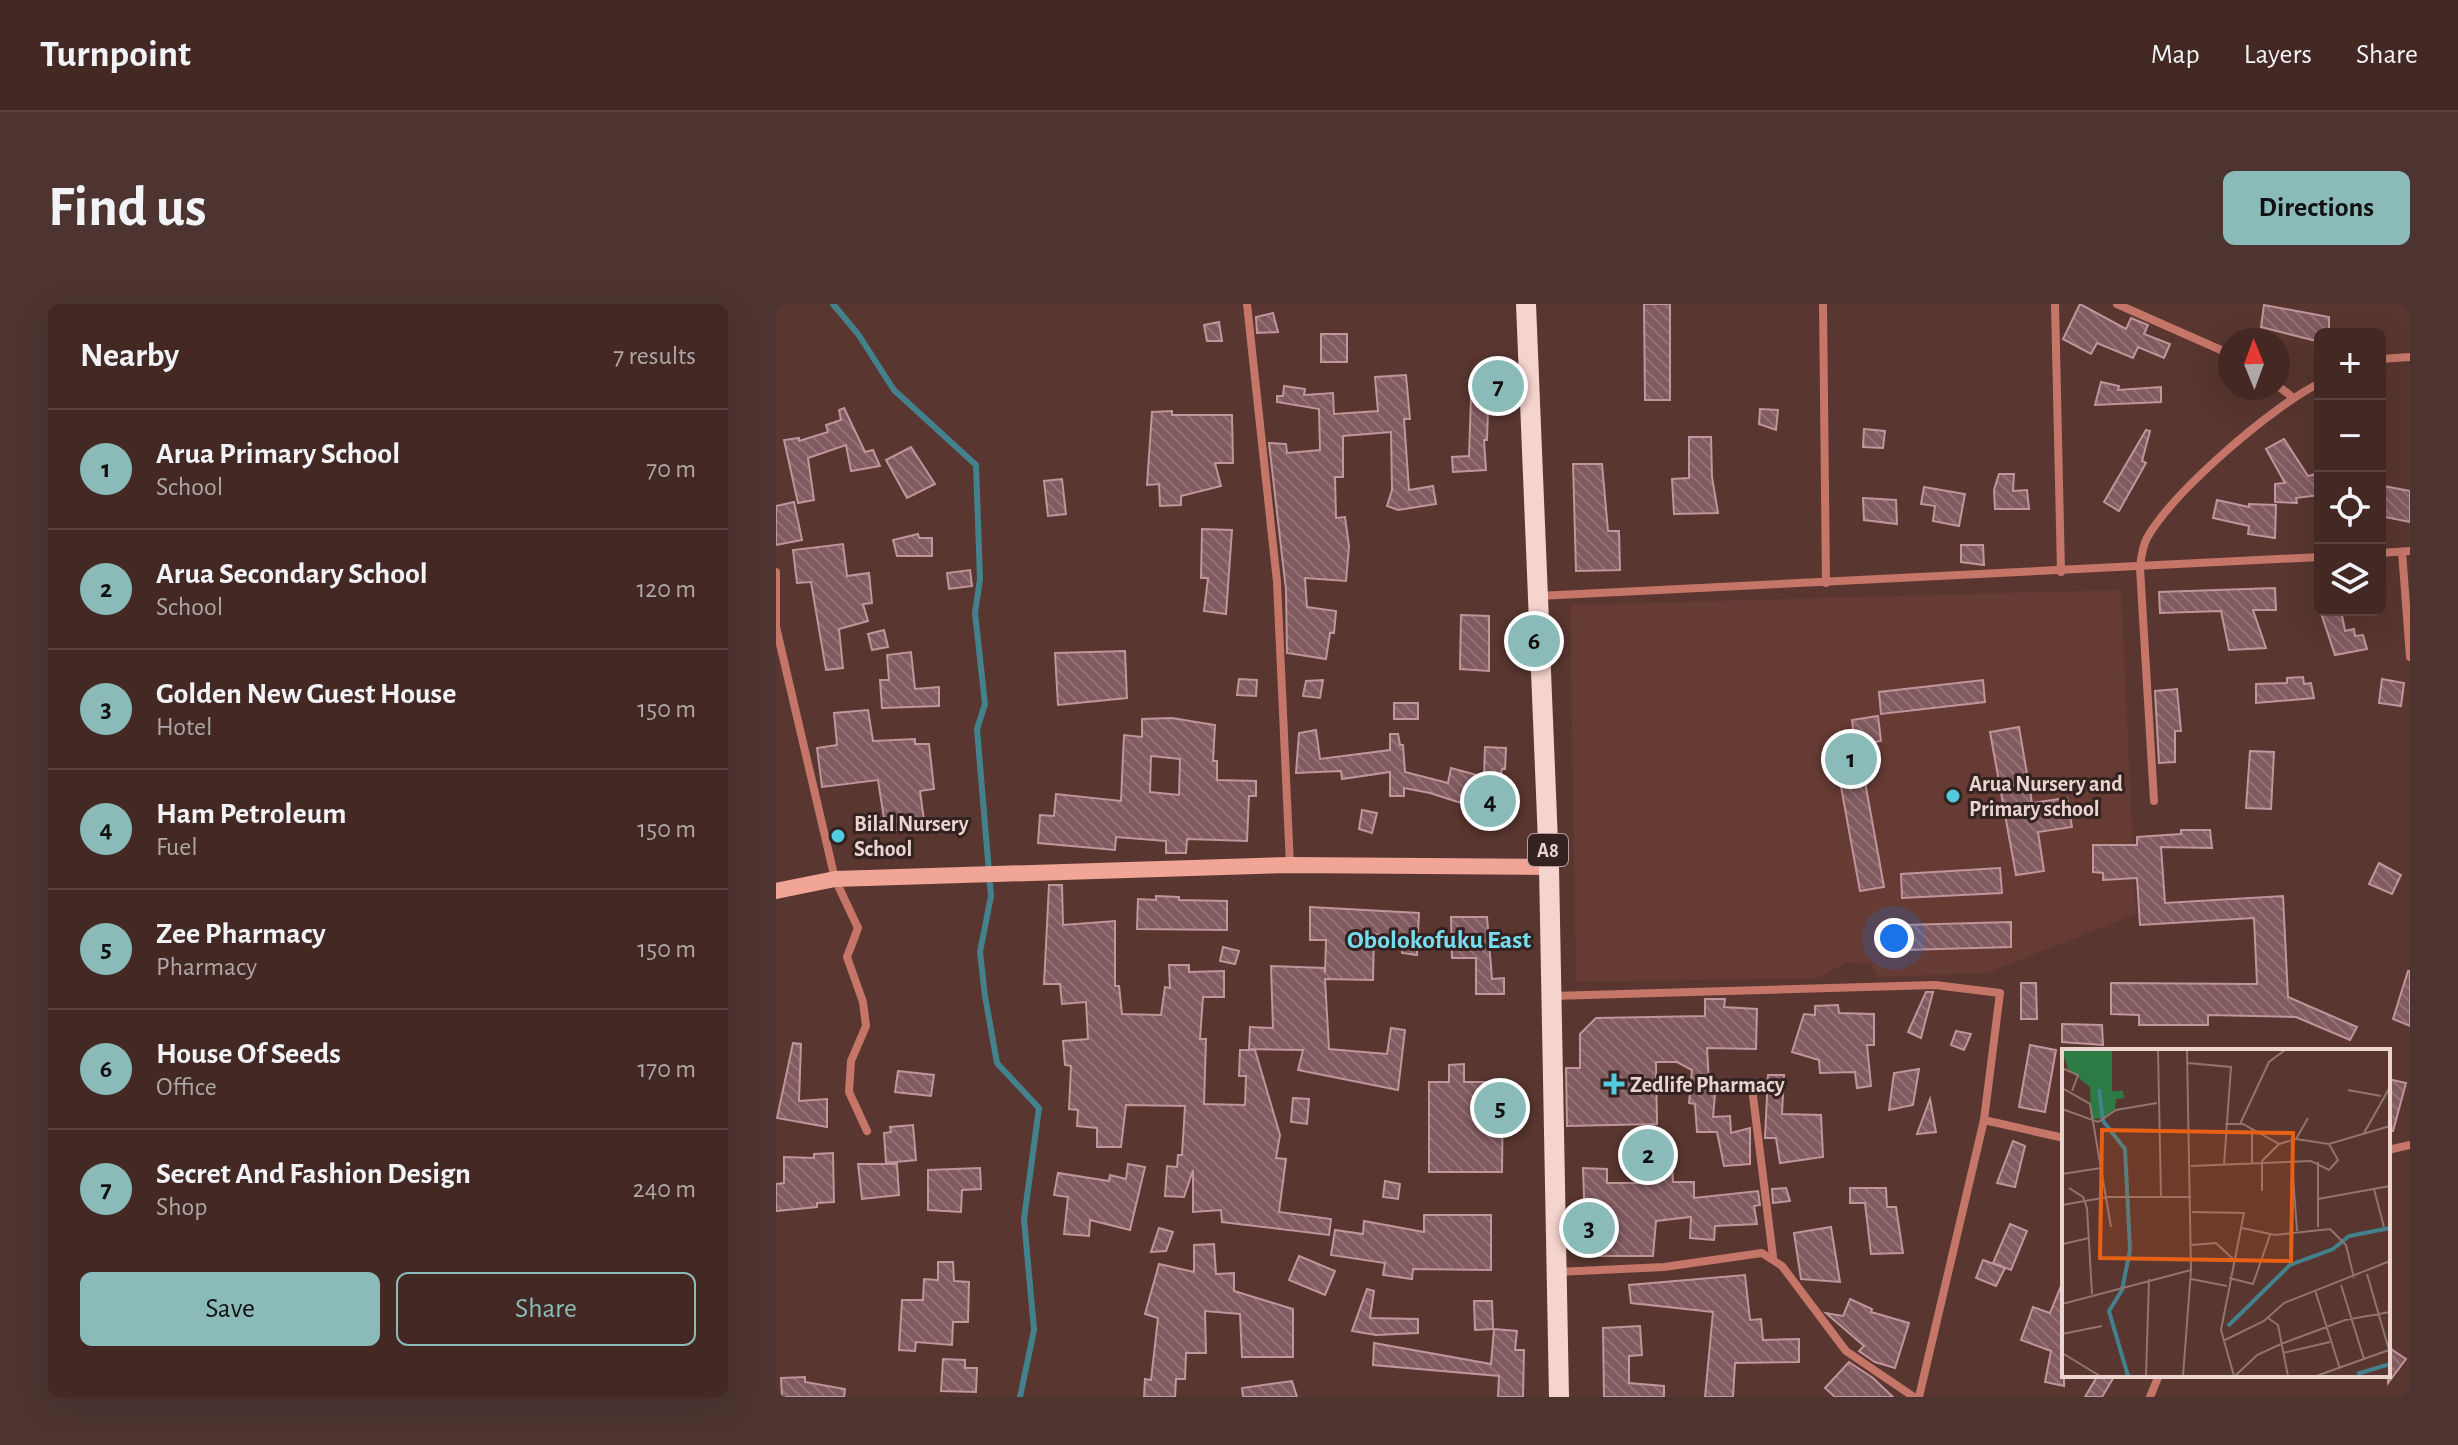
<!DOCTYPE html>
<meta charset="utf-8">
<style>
body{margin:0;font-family:"Alegreya Sans",sans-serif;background:#4d3431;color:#f1f3f6}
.controls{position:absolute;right:24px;top:24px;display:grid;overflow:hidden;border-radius:12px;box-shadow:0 8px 32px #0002}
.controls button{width:72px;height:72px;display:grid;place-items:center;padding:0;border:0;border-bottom:2px solid #5b4441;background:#432824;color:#f1f3f6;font:40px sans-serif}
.compass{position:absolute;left:1442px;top:24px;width:72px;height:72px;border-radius:50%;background:#432824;box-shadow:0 8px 32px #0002;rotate:359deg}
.you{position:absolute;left:1118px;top:634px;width:28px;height:28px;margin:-20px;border:6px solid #fff;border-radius:50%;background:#1a73e8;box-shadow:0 0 0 12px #1a73e833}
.badge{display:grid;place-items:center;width:52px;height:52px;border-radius:50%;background:#8bbbb9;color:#111;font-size:26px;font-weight:700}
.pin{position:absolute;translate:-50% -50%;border:4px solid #fff;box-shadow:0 2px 8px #0006}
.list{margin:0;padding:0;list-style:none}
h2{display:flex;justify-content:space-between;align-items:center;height:104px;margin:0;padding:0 32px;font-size:34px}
h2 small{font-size:26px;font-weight:400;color:#afa6a6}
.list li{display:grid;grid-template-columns:52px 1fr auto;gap:24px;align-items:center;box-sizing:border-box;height:120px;padding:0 32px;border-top:2px solid #5b4441}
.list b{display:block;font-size:30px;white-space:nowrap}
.list p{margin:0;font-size:26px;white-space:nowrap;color:#afa6a6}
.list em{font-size:26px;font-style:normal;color:#afa6a6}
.actions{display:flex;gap:16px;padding:24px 32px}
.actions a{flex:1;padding:18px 0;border:2px solid #8bbbb9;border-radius:12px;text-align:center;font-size:28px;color:#8bbbb9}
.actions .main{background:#8bbbb9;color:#111}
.icon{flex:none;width:44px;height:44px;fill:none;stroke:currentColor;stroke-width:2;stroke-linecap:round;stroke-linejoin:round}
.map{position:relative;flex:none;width:1634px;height:1093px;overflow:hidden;border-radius:12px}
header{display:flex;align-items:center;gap:48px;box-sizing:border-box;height:112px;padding:0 40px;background:#432824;border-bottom:2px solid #5b4441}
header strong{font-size:38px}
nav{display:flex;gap:44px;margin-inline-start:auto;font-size:28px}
.intro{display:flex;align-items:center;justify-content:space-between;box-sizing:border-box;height:192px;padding:0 48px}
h1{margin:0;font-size:56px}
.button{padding:20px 36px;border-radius:12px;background:#8bbbb9;color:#111;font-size:28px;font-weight:700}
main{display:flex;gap:48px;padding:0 48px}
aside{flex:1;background:#432824;border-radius:12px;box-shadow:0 8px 32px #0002}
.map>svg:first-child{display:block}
.built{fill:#663b34}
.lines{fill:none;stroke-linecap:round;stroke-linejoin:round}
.stream{stroke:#43828d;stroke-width:6}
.building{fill:url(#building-back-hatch);stroke:#c0959b;stroke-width:2;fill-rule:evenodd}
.street{stroke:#c57669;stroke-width:8}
.secondary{stroke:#f0a597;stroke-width:16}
.primary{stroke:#f5d4ce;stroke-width:20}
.poi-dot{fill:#54cade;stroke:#33221f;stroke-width:3}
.labels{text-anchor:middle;stroke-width:6;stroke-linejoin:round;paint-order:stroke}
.shield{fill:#33221f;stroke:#b39f9a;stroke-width:2}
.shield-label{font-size:20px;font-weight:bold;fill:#ead4cf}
.poi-label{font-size:22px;font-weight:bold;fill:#ead4cf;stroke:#33221f;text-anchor:start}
.quarter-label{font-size:26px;font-weight:bold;fill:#76def1;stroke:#33221f}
.inset-river{fill:none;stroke:#43828d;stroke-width:4}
.inset-road{fill:none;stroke:#937570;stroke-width:2}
.view{fill:#e85f16;fill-opacity:0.15;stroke:#e85f16;stroke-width:4}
.inset-edge{fill:none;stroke:#ead4cf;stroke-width:4}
</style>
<header>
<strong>Turnpoint</strong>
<nav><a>Map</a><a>Layers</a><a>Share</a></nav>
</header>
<div class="intro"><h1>Find us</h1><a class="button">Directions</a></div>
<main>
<aside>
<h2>Nearby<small>7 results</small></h2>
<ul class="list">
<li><span class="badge">1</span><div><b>Arua Primary School</b><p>School</p></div><em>70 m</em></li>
<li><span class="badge">2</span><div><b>Arua Secondary School</b><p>School</p></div><em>120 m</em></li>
<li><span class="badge">3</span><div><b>Golden New Guest House</b><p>Hotel</p></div><em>150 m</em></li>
<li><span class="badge">4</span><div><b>Ham Petroleum</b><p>Fuel</p></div><em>150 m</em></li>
<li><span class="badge">5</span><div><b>Zee Pharmacy</b><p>Pharmacy</p></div><em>150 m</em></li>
<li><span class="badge">6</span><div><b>House Of Seeds</b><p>Office</p></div><em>170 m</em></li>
<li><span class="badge">7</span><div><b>Secret And Fashion Design</b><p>Shop</p></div><em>240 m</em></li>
</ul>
<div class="actions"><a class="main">Save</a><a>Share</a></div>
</aside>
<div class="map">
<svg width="1634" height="1093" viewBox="0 0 1634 1093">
<defs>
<pattern id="building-back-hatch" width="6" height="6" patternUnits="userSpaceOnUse" patternTransform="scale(2)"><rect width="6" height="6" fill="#815a5f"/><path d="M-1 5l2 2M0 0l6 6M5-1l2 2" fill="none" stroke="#937175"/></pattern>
</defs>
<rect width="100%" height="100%" fill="#593630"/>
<polygon class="built" points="1345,286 1360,610 1211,669 1102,673 1094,660 1070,658 1043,674 800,678 794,301"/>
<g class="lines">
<polyline class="stream" points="57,0 82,30 118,86 200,161 204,275 199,309 209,400 201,425 215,592 204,648 209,692 221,759 263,804 248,915 258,1026 244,1093"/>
</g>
<g class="building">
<polygon points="868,0 894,0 894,96 869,96"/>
<polygon points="1304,0 1350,25 1355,14 1372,21 1368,30 1394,40 1388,54 1362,43 1357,54 1321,39 1315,50 1287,35"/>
<polygon points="1488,1 1553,13 1553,30 1544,30 1544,38 1485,23"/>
<polygon points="497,9 502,28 481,29 480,13"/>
<polygon points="443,18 446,37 431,37 428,21"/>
<rect x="545" y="30" width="26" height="28"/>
<polygon points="630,71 634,115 628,115 633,186 657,182 660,200 622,206 611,202 616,186 615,128 567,132 567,173 559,173 560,214 569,213 573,242 570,277 529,274 531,303 560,307 558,329 554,329 550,355 511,349 510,286 493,139 510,140 511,149 544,146 543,105 501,98 501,92 507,92 508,82 529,85 528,91 557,89 558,110 602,107 599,73"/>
<polygon points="1325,78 1343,82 1342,86 1385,83 1385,98 1319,101"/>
<polygon points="695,94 706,94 706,106 712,106 711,136 708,136 710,166 677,168 676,153 693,152"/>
<polygon points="68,104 89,148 97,146 104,162 75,167 70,141 32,154 38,196 22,199 8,136 23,134 23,137 52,128 50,121 65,116 63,106"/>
<polygon points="984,105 1002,106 1000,126 983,120"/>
<polygon points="396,107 396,111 456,111 457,159 439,159 445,182 405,192 405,201 384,202 383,180 371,181 376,108"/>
<polygon points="1088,125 1109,127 1107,144 1087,143"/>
<polygon points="1370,126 1374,127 1366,157 1370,159 1343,207 1328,198"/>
<polygon points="913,133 935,133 936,173 942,209 898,210 896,175 913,174"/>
<polygon points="1508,135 1532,172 1540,170 1544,191 1520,194 1521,199 1499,198 1499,180 1509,179 1490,145"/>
<polygon points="135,143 159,180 131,194 110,156"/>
<polygon points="797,160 826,160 832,227 843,227 844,266 800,267"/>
<polygon points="1223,170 1238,170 1237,187 1251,186 1253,205 1219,205 1218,186"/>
<polygon points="286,175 290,210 272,212 268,177"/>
<polygon points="1608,182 1634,187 1634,218 1604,212"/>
<polygon points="1148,183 1189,190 1183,222 1157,217 1159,202 1145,200"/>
<polygon points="1087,194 1120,196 1121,220 1088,216"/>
<polygon points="1441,196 1473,203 1473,200 1500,201 1499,234 1472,230 1473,222 1437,214"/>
<polygon points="18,198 26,236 0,241 0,202"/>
<polygon points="426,225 456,226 450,310 428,307 432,274 425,274"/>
<polygon points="142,230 143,234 156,234 156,252 121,252 117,236"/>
<polygon points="67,240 71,272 93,269 96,299 87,300 92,317 63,325 67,364 50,366 35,278 21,279 17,246"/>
<polygon points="1185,241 1207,241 1208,261 1185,258"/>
<polygon points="194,266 196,282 173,285 171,269"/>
<polygon points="1499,284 1500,306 1477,306 1490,344 1453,346 1445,307 1384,309 1383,288"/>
<polygon points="1544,306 1565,306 1569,327 1578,325 1579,332 1587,331 1591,345 1559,351"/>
<polygon points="685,311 713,312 713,367 684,365"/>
<polygon points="108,326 112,343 96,346 92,330"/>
<polygon points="349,347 351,394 282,401 279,349"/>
<polygon points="135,348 139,385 163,383 163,402 106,404 104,376 113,376 111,351"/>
<polygon points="1527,373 1528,380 1535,379 1538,394 1480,399 1480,380 1511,379 1511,374"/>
<polygon points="463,375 481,376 480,392 461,391"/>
<polygon points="1606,375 1628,379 1625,402 1603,399"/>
<polygon points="547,376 544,394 527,392 530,377"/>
<polygon points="1207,376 1209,398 1105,410 1103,388"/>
<polygon points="1401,385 1405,427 1399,427 1399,458 1383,459 1379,387"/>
<rect x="618" y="399" width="24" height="16"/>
<polygon points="92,406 97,437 139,435 139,440 153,440 158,485 144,487 149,524 110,527 102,476 46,483 41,444 61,441 58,409"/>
<polygon points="1102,412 1105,437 1079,441 1076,416"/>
<path d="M 396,414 L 439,421 L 437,457 L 441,457 L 441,476 L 480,477 L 480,492 L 473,492 L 471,537 L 411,535 L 410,549 L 390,549 L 390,537 L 340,533 L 339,546 L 262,539 L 264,511 L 278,512 L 280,490 L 345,497 L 348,431 L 366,433 L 366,415 ZM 375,452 L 404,455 L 403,491 L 374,488 Z"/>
<polygon points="1243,423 1256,499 1291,494 1296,523 1262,528 1268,567 1240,571 1214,428"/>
<polygon points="540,426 544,455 614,446 614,430 622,430 624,441 627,441 629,468 672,479 675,464 708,473 709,443 730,444 729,465 726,465 714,516 707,515 707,506 654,489 628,484 628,492 614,492 614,468 566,475 565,467 520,469 523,429"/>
<polygon points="1474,447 1498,448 1495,505 1470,504"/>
<polygon points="1084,450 1108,583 1084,587 1060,455"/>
<polygon points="586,506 601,509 596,529 583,525"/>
<polygon points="1405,526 1434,526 1436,544 1385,543 1389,599 1507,592 1512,693 1581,723 1574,736 1520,713 1432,711 1432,721 1363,721 1363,711 1335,710 1335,679 1481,680 1478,614 1364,621 1361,574 1327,576 1327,569 1317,568 1317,541 1361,541 1361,533 1405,530"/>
<polygon points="1603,559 1625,571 1616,590 1593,580"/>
<polygon points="1224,564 1226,589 1126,594 1125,570"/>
<polygon points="273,581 286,581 287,621 339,617 339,682 343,682 346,710 385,711 389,683 394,684 393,661 413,661 413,668 448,667 448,693 427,693 424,735 430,735 428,800 469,801 470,772 463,772 464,746 479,746 504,831 500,854 510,855 503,908 555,915 553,931 446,918 445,906 417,908 417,866 408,893 389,892 391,862 401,863 402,851 406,851 409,802 350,801 345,843 321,843 321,824 301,822 302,806 293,805 295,762 289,761 287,737 312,735 310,698 286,700 284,680 268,680"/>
<polygon points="380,592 403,593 403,596 451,597 451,626 361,625 362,595 380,596"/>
<polygon points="534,603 643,609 641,651 626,649 627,633 598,630 597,676 549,675 553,745 611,750 615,724 629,726 622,786 522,766 527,746 473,745 474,723 497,724 495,662 549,664 549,669 550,636 534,636"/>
<polygon points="675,613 711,613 716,675 728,674 728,690 700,690 700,654 676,654"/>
<polygon points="1235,618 1235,643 1128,646 1127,621"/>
<polygon points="447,643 463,647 459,660 444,657"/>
<polygon points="1632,667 1634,667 1634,722 1617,715"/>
<polygon points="1245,679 1260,679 1261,715 1245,715"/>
<polygon points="1150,688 1157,688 1145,734 1132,728"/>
<polygon points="929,695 949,695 948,703 981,705 980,745 931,744 933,779 940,779 937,813 954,812 955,829 974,824 974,860 948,862 941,828 921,828 919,800 913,799 916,766 901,758 880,758 881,820 791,822 790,764 804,764 804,730 820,714 929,712"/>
<polygon points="1062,701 1063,709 1098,710 1098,741 1091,741 1095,782 1081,784 1079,768 1044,769 1043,756 1016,748 1028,710 1039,711 1039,702"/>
<polygon points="1286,720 1326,721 1327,741 1286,738"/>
<polygon points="1180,727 1195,730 1188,746 1175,741"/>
<polygon points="17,739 25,740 23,797 51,795 51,823 1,814"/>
<polygon points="1254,741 1280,746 1269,808 1243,803"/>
<polygon points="688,760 688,778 727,778 726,868 653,868 653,778 673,778 673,761"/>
<polygon points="1143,765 1137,801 1113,806 1118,769"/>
<polygon points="122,767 158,771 155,792 119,788"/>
<polygon points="992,771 1008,771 1006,810 1045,811 1047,853 1004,859 1000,834 989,834"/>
<polygon points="1612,775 1630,779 1617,827 1612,827"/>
<polygon points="517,794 533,795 531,820 515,818"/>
<polygon points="1154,795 1160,828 1141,830"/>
<polygon points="137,821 140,856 110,859 108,829 115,828 114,823"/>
<polygon points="1237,837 1249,842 1239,883 1221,879"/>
<polygon points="57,849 58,898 41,899 41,903 0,907 0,880 8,879 8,853 38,854 38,850"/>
<polygon points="896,859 897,878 918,878 918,894 982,887 984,901 978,902 981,920 939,922 938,936 914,934 915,913 880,917 877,952 810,952 807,864 831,865 831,879 864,879 869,860"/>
<polygon points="82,860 121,860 123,891 86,895"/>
<polygon points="352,860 369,863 354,926 314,916 313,932 288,930 292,893 278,891 282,869 333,877 334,871 350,875"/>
<polygon points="204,864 205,885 186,886 185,908 152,906 152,866"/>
<polygon points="609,877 624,880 622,895 607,893"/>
<polygon points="1010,884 1014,897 997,899 996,885"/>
<polygon points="1074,884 1110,884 1111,903 1120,903 1127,949 1095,950 1089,899 1074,899"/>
<polygon points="648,911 715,911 715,966 637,965 636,975 607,971 609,959 555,951 559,926 587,930 588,917 648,928"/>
<polygon points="1234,920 1251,927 1235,966 1217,959"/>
<polygon points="1055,923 1064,978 1025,975 1018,929"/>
<polygon points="383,924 397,928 390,947 375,948"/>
<polygon points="438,940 440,970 458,969 458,987 517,1005 517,1053 466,1053 464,1010 429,1007 430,1049 410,1049 409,1075 400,1075 399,1093 368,1093 369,1075 375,1076 382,1014 369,1010 383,960 418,968 418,941"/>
<polygon points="523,952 559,967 549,991 513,976"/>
<polygon points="1207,956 1229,964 1220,982 1200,974"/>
<polygon points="162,958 177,958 178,977 193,978 192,1018 177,1018 176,1041 140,1038 139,1047 123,1046 126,996 147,996 148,975 162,976"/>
<polygon points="969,971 974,1016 985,1015 987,1036 1023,1035 1023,1058 959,1059 957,1093 929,1093 937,1008 855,999 853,981"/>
<polygon points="1287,977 1288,977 1288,1082 1269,1078 1275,1047 1245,1036 1257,1003 1274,1009"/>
<polygon points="591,985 598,987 594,1014 642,1015 642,1029 600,1031 576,1027"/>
<polygon points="1074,995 1096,1005 1095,1008 1133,1019 1119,1064 1099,1058 1083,1047 1088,1042 1050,1009 1067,1012"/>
<polygon points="698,997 716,997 717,1025 699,1026"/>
<polygon points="864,1022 866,1051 853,1052 853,1079 888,1082 888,1093 828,1093 827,1024"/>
<polygon points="718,1025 741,1027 739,1046 748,1046 747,1093 722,1093 723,1072 597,1061 598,1039 715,1060"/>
<polygon points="1612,1043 1630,1055 1612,1079"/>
<polygon points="167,1055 189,1056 189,1064 201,1064 200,1088 165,1087"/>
<polygon points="1073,1058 1097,1074 1117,1093 1059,1093 1049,1084"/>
<polygon points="1322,1071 1339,1071 1326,1093 1309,1093"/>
<polygon points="29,1073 29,1078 69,1085 68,1093 6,1093 5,1074"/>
<polygon points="516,1077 521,1093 467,1093 466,1084"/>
</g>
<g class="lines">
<g class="street">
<polyline points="471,0 501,278 514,561"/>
<polyline points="1047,0 1050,279"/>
<polyline points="1279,0 1285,268"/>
<polyline points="1341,0 1454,50"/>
<polyline points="1604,55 1634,53"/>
<polyline points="1502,82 1515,92"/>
<polyline points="1626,248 1634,353"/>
<polyline points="1604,249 1634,247"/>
<polyline points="0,268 0,323 59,575 82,624 71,653 87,698 90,722 75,757 73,788 91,827"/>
<polyline points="762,292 1544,253"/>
<path d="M 1378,497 L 1364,264 C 1365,254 1366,243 1371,234 C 1397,188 1496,102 1544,79"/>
<polyline points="776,692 1159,681 1224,689 1208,816 1143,1093"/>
<polyline points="977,792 997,953"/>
<polyline points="1208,816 1288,834"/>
<polyline points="1612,846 1634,841"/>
<polyline points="781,968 888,963 986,949 1006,962 1070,1047 1138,1093"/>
<polyline points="1374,1093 1383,1071"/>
</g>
<polyline class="secondary" points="0,587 59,575 514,561 773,563"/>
<polyline class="primary" points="750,0 773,563 783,1093"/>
</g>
<g class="poi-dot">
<circle cx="1177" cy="492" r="8"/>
<circle cx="62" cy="532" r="8"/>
<path d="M834 768h8v8h8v8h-8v8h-8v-8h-8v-8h8z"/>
</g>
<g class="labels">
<rect class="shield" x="752" y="530" width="40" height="32" rx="6"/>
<g class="shield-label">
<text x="772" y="553">A8</text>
</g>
<g class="poi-label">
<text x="1193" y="487">Arua Nursery and<tspan x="1193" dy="25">Primary school</tspan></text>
<text x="78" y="527">Bilal Nursery<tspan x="78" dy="25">School</tspan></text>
<text x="854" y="788">Zedlife Pharmacy</text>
</g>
<g class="quarter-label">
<text x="663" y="644">Obolokofuku East</text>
</g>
</g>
<g transform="translate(1286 745)">
<rect width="328" height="328" fill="#593630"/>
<path d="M 0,1 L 50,2 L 50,42 L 61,42 L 62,49 L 54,50 L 53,60 L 41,69 L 29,70 L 28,38 L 6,20 Z" fill="#2c7b44"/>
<path class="inset-river" d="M 37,40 L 41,72 L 63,100 L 68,201 L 60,241 L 47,262 L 66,327M 166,277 L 228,216 L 271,200 L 287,187 L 328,179M 295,325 L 328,315"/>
<path class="inset-road" d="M 96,1 L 99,148M 126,14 L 169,18 L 162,116M 0,19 L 16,26 L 10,42M 0,39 L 28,55 L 49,178M 286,41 L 319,47M 0,60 L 36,73 L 54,61 L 95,54M 163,75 L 181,75 L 217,95M 178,75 L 207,13 L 223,1M 190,80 L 190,115M 302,84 L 328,38M 234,90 L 267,95 L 328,77M 230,113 L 235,182M 256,113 L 256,178M 129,117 L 249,112 L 267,121 L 276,111 L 267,95M 0,125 L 39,119M 7,139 L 21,148 L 25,159 L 30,245M 312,140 L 322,178M 200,142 L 200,112 L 217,95 L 234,90 L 246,69M 256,150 L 328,137M 0,156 L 46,148 L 129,148M 0,162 L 0,201M 130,163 L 182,164 L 159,281 L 172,327M 180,179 L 213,186 L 268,180 L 284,196 L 292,229M 1,195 L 27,189M 129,196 L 154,194 L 172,211M 305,225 L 327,301M 167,229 L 191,235 L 208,186M 129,230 L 165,237M 279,236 L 302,310M 253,241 L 278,320M 0,255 L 129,221M 206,269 L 216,276 L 226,327M 0,285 L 40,277M 161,292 L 202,272 L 222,254 L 328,212M 0,304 L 38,327M 221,304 L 268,293M 84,327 L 87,230M 121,327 L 129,221 L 125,1M 173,327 L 195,306 L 219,295 L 283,271 L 328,263M 254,327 L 327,301"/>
<path class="view" d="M 40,81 L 231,84 L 229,212 L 38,209 Z"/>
<rect width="328" height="328" class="inset-edge"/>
</g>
</svg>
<div class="controls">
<button>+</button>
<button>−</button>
<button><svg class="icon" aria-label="locate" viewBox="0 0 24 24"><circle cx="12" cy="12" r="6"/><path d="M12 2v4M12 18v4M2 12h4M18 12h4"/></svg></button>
<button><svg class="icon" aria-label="layers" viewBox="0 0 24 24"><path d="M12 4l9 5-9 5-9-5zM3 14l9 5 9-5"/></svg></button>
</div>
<svg class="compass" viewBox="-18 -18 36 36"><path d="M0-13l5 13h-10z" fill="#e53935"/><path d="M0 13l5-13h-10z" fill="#afa6a6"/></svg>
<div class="you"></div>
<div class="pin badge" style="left:1075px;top:455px">1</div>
<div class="pin badge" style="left:872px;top:851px">2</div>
<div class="pin badge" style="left:813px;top:924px">3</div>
<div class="pin badge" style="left:714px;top:497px">4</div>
<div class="pin badge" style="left:724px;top:804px">5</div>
<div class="pin badge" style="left:758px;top:337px">6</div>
<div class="pin badge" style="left:722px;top:82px">7</div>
</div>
</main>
